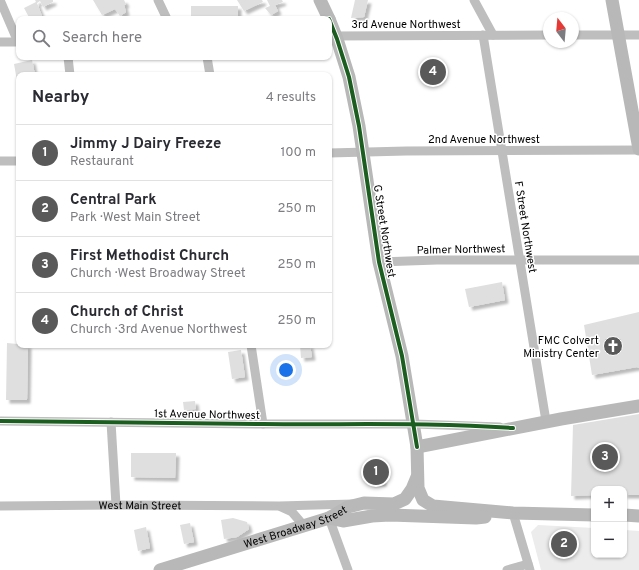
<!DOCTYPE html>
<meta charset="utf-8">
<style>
body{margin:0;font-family:Overpass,sans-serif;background:#f7f7f7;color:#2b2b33}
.controls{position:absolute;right:12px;bottom:12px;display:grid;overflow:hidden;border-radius:8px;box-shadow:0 1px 3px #0004}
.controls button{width:36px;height:36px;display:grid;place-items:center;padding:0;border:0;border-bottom:1px solid #e1e1e2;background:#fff;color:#2b2b33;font:20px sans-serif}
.compass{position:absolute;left:543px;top:12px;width:36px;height:36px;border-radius:50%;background:#fff;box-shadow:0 1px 3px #0004;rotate:344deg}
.you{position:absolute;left:286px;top:370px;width:14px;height:14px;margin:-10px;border:3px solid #fff;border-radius:50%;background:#1a73e8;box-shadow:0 0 0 6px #1a73e833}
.badge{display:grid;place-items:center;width:26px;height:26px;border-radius:50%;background:#595959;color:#fff;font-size:13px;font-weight:700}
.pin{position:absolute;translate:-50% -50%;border:2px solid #fff;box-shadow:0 1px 4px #0006}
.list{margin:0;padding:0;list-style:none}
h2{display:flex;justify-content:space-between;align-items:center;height:52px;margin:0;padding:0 16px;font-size:17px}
h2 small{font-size:13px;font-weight:400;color:#7c7c81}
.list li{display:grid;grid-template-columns:26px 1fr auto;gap:12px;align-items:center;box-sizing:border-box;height:56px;padding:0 16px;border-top:1px solid #e1e1e2}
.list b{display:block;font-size:15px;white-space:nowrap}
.list p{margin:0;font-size:13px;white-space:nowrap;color:#7c7c81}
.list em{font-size:13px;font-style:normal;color:#7c7c81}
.icon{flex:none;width:22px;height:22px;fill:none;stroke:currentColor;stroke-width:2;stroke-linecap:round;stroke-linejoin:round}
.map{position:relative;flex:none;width:639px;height:570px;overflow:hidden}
.search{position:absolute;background:#fff;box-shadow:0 1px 3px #0004;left:16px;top:16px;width:316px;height:44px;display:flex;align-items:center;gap:10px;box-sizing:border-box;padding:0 14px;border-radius:8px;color:#7c7c81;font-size:15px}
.panel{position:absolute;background:#fff;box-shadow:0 1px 3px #0004;left:16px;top:72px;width:316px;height:276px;border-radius:8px}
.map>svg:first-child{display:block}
.green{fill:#ececec}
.building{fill:#dfdfdf;filter:url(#shadow)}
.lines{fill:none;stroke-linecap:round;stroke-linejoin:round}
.street{stroke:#bebebe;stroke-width:9}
.secondary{stroke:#b8b8b8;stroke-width:13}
.cycleway-casing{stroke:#fff;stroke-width:6}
.cycleway{stroke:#1b5e20;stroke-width:4}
.labels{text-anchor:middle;stroke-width:3;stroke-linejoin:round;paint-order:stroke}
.street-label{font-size:11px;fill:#000;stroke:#fff}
.poi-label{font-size:11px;fill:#000;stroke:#fff;text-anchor:end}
</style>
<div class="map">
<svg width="639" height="570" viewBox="0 0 639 570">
<defs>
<filter id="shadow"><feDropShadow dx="3.5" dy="3.5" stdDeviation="1" flood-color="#0004"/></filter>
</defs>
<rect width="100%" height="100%" fill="#fff"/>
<polygon class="green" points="538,525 594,528 594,555 624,555 624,530 639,531 639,570 541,570 531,532"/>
<g class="building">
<polygon points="35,0 53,0 53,2 43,7 40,1 37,3 43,19 30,19 24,8 36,2"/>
<polygon points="93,0 124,0 126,4 124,5 126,12 120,16 115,9 102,15"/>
<polygon points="237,0 262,0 263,2 244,11"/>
<polygon points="267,0 282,0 283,2 275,5 278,11 271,15 265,8 270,6"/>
<polygon points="355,0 368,0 364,17 351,18"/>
<polygon points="191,6 238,6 238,17 225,19 224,16 191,17"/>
<polygon points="32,60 35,75 19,75 19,81 17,81 14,64"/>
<polygon points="502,282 505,300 469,307 465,289"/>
<polygon points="639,312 639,368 637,367 592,375 584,325"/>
<polygon points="7,343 28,345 27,400 6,400"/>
<polygon points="300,345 310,345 312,357 301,358"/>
<polygon points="241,350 245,377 232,379 228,352"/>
<polygon points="195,401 196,409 184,410 183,402"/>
<polygon points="639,414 639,495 624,495 624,489 594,489 594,495 571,496 573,425"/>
<polygon points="131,453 176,453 175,478 131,477"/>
<polygon points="370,461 382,461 383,483 370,483"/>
<polygon points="233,518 247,522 249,529 237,537 224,539 221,520"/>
<polygon points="190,523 194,542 184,544 180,525"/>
<polygon points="146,527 150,548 138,551 134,530"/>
</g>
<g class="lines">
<g class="street">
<polyline points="0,0 18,42"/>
<polyline points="158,0 167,19"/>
<polyline points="474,0 493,35"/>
<polyline points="483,35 546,421"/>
<polyline points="573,35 639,35"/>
<polyline points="330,36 549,35"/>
<polyline points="0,42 19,42"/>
<polyline points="68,57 70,75"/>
<polyline points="207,57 210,75"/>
<polyline points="329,153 406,151 639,150"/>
<polyline points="0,161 19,161"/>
<polyline points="379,262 437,260 639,260"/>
<polyline points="251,345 263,424"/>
<polyline points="0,421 263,424 414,424 500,427"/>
<polyline points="111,422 116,505"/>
<path id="s1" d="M 0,506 L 116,505 L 279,506 L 353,504"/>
<polyline points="281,507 292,512 304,526"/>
<polyline points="513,513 530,570"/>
<polyline points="329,518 348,570"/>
<polyline points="507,570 528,564"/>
</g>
<g class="secondary">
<polyline points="320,0 329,19"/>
<polyline points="612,0 639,149"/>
<polyline points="329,19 337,39 349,77 359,126 379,262 402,356 417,447 418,488 423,500 433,506 513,513 594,515"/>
<polyline points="417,447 561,419 639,406"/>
<polyline points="624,515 639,516"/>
<polyline points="329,518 343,521 372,516 390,515 476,518 485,517"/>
<path id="s2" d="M 160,570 L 329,518 L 348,507 L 364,503 L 394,504 L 405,499 L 412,489 L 417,477"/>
</g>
<defs>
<g id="cycleway">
<polyline points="329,19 337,39 349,77 359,126 379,262 402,356 417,447"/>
<path d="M 0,421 C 88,422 175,423 263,424 C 346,425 430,422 513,428"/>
</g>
</defs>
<use href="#cycleway" class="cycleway-casing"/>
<use href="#cycleway" class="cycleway"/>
</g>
<defs>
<symbol id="church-disc" viewBox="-11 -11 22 22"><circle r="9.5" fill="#595959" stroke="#fff"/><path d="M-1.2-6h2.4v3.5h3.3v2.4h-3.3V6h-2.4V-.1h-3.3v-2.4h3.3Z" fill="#fff"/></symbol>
</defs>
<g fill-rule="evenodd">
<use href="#church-disc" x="602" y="335" width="22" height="22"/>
</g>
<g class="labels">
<g class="street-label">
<text x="406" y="28">3rd Avenue Northwest</text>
<text x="484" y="143">2nd Avenue Northwest</text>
<text transform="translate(526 227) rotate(81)" y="4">F Street Northwest</text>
<text transform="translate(385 231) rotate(81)" y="4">G Street Northwest</text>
<text transform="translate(461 249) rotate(-1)" y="4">Palmer Northwest</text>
<text transform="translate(207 414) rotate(1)" y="4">1st Avenue Northwest</text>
<text dy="4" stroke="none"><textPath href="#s1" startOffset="140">West Main Street</textPath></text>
<text dy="4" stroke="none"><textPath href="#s2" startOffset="142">West Broadway Street</textPath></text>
</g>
<g class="poi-label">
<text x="599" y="344">FMC Colvert<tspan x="599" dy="13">Ministry Center</tspan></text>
</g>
</g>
</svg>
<div class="controls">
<button>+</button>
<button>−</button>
</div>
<svg class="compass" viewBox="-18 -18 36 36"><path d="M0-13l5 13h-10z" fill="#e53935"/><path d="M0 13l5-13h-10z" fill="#7c7c81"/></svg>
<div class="you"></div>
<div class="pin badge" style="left:376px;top:472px">1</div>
<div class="pin badge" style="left:564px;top:544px">2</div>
<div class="pin badge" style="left:605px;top:457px">3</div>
<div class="pin badge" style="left:433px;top:72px">4</div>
<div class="search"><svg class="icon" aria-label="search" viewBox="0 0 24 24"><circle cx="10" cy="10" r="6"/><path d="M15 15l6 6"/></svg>Search here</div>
<section class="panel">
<h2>Nearby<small>4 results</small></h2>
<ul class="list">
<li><span class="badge">1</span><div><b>Jimmy J Dairy Freeze</b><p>Restaurant</p></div><em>100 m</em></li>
<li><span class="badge">2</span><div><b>Central Park</b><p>Park · West Main Street</p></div><em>250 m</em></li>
<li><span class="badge">3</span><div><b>First Methodist Church</b><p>Church · West Broadway Street</p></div><em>250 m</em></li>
<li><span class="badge">4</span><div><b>Church of Christ</b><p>Church · 3rd Avenue Northwest</p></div><em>250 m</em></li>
</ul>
</section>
</div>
